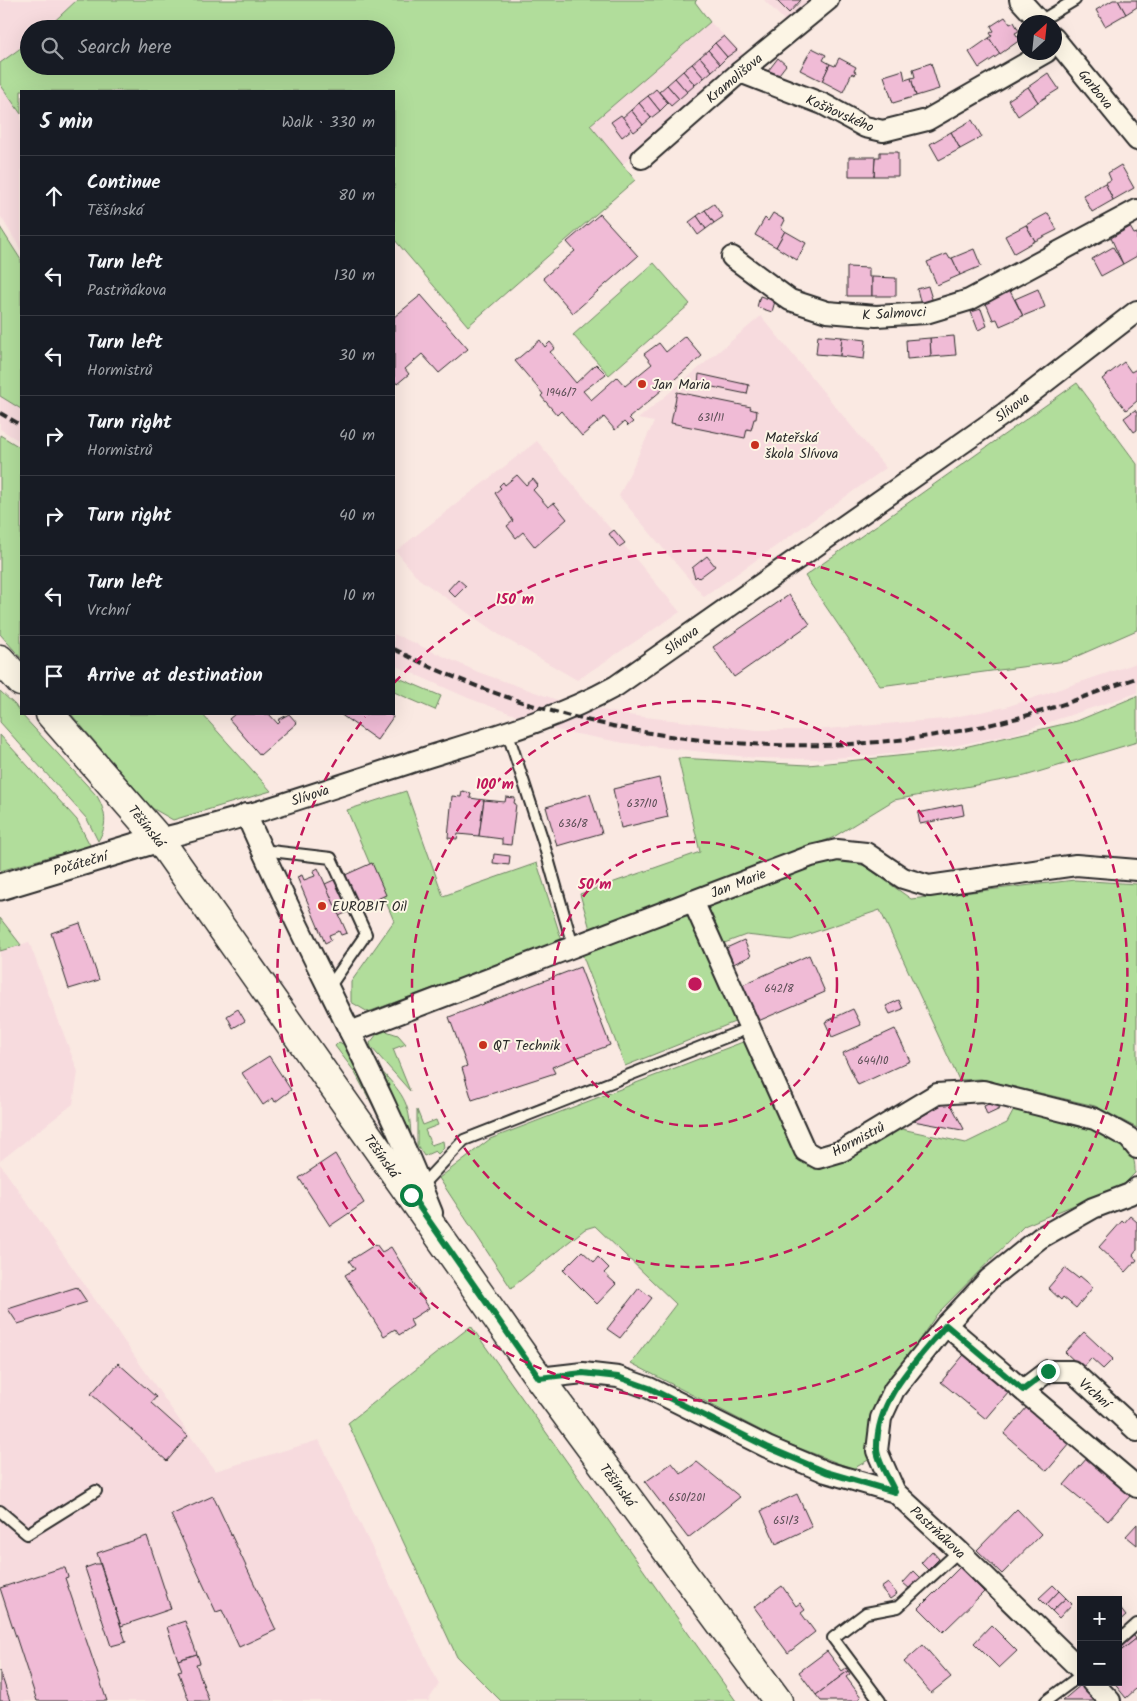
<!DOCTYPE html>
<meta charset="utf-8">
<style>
body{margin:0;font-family:Kalam,sans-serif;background:#242831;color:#f1f3f6}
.controls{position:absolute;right:15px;bottom:15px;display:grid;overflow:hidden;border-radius:0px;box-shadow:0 5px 20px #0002}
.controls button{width:45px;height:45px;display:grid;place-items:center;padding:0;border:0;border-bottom:1px solid #363941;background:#171b24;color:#f1f3f6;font:25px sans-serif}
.compass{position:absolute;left:1017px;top:15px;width:45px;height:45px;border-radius:50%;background:#171b24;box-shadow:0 5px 20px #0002;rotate:27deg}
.stop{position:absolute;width:15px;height:15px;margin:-11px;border:4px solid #0b8043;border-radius:50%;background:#fff}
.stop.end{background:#0b8043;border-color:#fff;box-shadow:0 1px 5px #0008}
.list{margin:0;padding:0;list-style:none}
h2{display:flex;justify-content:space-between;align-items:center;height:65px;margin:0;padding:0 20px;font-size:21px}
h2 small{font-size:16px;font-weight:400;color:#9ea1a6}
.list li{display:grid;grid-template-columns:32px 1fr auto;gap:15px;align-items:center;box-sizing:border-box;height:80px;padding:0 20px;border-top:1px solid #363941}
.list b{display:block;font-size:19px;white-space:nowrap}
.list p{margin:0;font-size:16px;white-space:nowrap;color:#9ea1a6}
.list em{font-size:16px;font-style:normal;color:#9ea1a6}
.icon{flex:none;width:28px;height:28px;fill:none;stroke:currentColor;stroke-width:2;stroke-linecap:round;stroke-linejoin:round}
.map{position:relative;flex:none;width:1137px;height:1701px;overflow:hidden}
.search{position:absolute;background:#171b24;box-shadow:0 5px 20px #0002;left:20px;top:20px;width:375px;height:55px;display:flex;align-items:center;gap:12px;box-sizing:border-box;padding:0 18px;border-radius:28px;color:#9ea1a6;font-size:19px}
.panel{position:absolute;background:#171b24;box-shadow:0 5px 20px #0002;left:20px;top:90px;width:375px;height:625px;border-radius:0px}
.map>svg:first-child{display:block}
.built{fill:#f7dbde}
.green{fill:#b1dd9b;stroke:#6e8463}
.building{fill:#f0bbd6;stroke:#2b2b2b}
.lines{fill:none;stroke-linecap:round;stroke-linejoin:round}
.service-casing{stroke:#2b2b2b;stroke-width:14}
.minor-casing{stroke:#2b2b2b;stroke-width:24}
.tertiary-casing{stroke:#2b2b2b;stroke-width:29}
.secondary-casing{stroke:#2b2b2b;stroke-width:31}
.service{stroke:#fcf5e5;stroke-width:10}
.minor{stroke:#fcf5e5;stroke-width:20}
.tertiary{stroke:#fcf5e5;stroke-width:25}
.secondary{stroke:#fcf5e5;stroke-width:28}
.rail{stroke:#2b2b2b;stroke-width:4;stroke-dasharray:8 4;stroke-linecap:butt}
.route{stroke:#0b8043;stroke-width:6}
.ring{fill:none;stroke:#c2185b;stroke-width:2.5;stroke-dasharray:9 6}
.poi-dot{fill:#c8321e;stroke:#fcf5e5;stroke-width:2}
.labels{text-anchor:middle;stroke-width:4;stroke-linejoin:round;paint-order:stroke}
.number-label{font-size:11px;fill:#5c4f56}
.street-label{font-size:14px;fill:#2b2b2b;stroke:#fcf5e5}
.poi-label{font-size:14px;fill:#2b2b2b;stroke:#fcf5e5;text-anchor:start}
.centre{fill:#c2185b;stroke:#fcf5e5;stroke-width:2.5}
.ring-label{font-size:15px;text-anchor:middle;font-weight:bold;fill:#c2185b;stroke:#fcf5e5;stroke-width:4;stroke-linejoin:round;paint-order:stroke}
</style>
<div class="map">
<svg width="1137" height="1701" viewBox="0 0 1137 1701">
<rect width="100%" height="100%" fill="#fae9e2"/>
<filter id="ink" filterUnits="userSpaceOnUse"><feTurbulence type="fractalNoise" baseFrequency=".02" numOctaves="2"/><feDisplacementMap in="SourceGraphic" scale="10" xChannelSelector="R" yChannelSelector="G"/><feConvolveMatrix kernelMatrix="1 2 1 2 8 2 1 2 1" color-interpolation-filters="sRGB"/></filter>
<g filter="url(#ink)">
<g class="built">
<polygon points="0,0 77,0 46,29 29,29 29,42 0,63"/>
<polygon points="764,0 817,0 789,25"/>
<polygon points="710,22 745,56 622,165 590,125"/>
<polygon points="0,84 21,114 21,250 0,215"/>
<polygon points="761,316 886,468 704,597 619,496 654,422 638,419"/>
<polygon points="0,396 21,409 21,442 0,429"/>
<polygon points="537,441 680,612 577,680 501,636 419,579 396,551"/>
<polygon points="394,634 478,672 563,702 628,715 757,730 815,730 944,719 1006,707 1137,663 1137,693 1013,734 948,747 880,755 816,759 756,758 624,743 556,730 468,698 394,665"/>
<polygon points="29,942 78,1072 73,1104 0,1161 0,951"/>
<polygon points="0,1164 215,1471 319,1440 439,1684 428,1701 0,1701"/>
</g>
<g class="green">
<polygon points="77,0 697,0 695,2 710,22 590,125 635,180 468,326 394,239 394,91 21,91 21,114 0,84 0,63 29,42 29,66 386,66 386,29 46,29"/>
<polygon points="0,227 21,260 21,409 0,396"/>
<polygon points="654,263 690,304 609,375 573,335"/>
<polygon points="1077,383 1137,464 1137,630 1066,661 880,686 805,576"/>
<polygon points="0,435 21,448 21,658 0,634"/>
<polygon points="394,676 441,696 435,710 394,692"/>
<path d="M 0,691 L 15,705 L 21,714 L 97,796 C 106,812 108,825 98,841 L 87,819 L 0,722 Z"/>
<polygon points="1137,696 1137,742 1025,776 894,800 832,838 590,929 580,894 700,852 678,758 808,765 947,751 1077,721"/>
<polygon points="71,714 202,714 271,791 173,820 152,808"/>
<polygon points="0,735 77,820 91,847 72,854 55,855 0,871"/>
<polygon points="406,791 443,896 537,863 562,941 368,1012 351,1002 351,982 394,921 347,810"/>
<polygon points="842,859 865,866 911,899 1075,880 1137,884 1137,1128 1095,1106 981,1079 959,1080 880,910 791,940 746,935 719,945 706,905 815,864"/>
<polygon points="690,914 737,1021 625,1066 582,954"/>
<polygon points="0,918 21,945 0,951"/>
<polygon points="386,1031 398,1035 406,1044 393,1049 410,1091 371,1047 370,1043 377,1034"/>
<path d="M 748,1040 L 816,1165 L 842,1161 L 897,1128 L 966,1143 L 1007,1123 L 1015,1108 C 1048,1116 1116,1125 1133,1158 C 1135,1162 1135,1169 1135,1173 L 1124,1184 L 1024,1226 L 937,1314 L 887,1387 L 870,1459 L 853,1469 L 779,1440 L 631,1363 L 676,1304 L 595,1226 L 585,1229 L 511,1288 L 439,1178 L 490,1139 Z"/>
<polygon points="339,1042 352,1049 381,1116 380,1119 354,1071 335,1046"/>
<path d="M 379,1068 C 402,1094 410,1100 411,1137 Z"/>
<polygon points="417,1110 423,1125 436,1120 438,1125 425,1130 431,1145 443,1141 444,1148 438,1154 435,1151 424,1156 417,1145"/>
<polygon points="471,1326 736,1701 501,1701 457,1657 348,1423"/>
</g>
<g class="building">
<polygon points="776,0 801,0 789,13"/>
<polygon points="1113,0 1118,0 1126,14 1105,26 1096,10"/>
<polygon points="1118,0 1137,0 1137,7 1126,14"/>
<polygon points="1005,17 1010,24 1014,22 1019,31 1015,33 1020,40 1000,54 989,38 992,36 990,33 994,31 991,26"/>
<polygon points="724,36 737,50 727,57 715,43"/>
<polygon points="989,38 1000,54 979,68 969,52"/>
<polygon points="715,43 727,57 720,64 708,50"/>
<polygon points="812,48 826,55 823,60 830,64 822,81 800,70"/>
<polygon points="708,50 720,64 712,71 700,57"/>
<polygon points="700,57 712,71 704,78 692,64"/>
<polygon points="778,58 786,65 776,78 768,71"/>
<polygon points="839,58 856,67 854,71 856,72 855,75 852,73 843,92 822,81 830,64 835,66"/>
<polygon points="931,63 939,89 916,96 911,78 915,77 913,69"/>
<polygon points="692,64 704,78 695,85 683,71"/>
<polygon points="903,70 905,80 911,78 916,96 893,103 884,76"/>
<polygon points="683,71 695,85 687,92 675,78"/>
<polygon points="1048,73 1059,89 1038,102 1028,87"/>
<polygon points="675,78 687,92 679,99 667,85"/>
<polygon points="667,85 679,99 671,106 659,92"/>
<polygon points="1028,87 1038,102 1018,116 1008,100"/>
<polygon points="656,89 668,103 660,111 648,96"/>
<polygon points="648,96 660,111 651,118 639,103"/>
<polygon points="639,103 651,118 643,125 631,110"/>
<polygon points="631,110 643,125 634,132 622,118"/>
<polygon points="621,115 632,129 622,137 611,122"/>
<polygon points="972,120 982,137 960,149 951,132"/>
<polygon points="951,132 960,149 939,160 930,144"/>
<polygon points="880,152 898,152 898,176 874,176 875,157 880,157"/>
<polygon points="849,157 875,157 874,176 849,176"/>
<polygon points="1121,165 1134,188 1113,200 1105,183 1111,180 1108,173"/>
<polygon points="1105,183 1113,200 1092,212 1083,195"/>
<polygon points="714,204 723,217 714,223 705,210"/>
<polygon points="705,210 714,223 706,229 697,216"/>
<polygon points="773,213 785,220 781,228 785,231 776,247 755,235 765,218 768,221"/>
<polygon points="1048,213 1057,230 1035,241 1026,225"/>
<polygon points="600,214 638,256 573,313 543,278 575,251 567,242"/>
<polygon points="697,216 706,229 698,235 689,222"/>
<polygon points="1026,225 1035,241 1014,253 1005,236"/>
<polygon points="1130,227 1134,234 1137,233 1137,256 1123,264 1111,238"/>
<polygon points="785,231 806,243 797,260 776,247"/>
<polygon points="1113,247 1123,264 1101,276 1092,259"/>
<polygon points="974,249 981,266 960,275 952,258"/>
<polygon points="947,254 950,259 952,258 960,275 937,285 927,262"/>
<polygon points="847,267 869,268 869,277 872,277 872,296 847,296"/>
<polygon points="872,277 896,278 896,296 872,296"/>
<polygon points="928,286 933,302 921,305 917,289"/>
<polygon points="1038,289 1045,307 1023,316 1015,299"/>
<polygon points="1010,291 1023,316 1000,326 997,319 993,320 985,301"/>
<polygon points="421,295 468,349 439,373 422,354 405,369 409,374 397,384 394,380 394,317"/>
<polygon points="760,296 775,301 772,312 757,307"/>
<polygon points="981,309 987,326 978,330 971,312"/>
<polygon points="818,335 842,337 840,356 816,354"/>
<polygon points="685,336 702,356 629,418 633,422 628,426 624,422 615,430 604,417 582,436 561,411 557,415 541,396 543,394 515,361 540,340 545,347 550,342 555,348 550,352 576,383 596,364 606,374 583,391 591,400 617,377 625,386 652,364 644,354 659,343 666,352"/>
<polygon points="954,336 956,355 931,357 930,338"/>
<polygon points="842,337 866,340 864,359 840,356"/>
<polygon points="930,338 931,357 907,359 906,340"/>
<polygon points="1124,362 1131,372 1137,369 1137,401 1126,410 1102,379"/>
<polygon points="699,374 749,385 747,394 698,384"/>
<polygon points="677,392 751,407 750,409 757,411 756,419 754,419 751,430 747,429 745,438 671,423"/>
<polygon points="1135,410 1137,413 1137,430 1134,432 1124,418"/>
<polygon points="517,475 526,485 533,479 538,485 533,490 548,507 554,503 567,519 535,547 523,532 516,538 507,526 513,521 495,493 501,488 499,486 503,482 505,485"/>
<polygon points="614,530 625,543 619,547 609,534"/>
<polygon points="707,556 715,566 699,578 697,576 695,578 692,568"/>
<polygon points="458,579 466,586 455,597 448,590"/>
<polygon points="789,595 810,624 734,677 713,647"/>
<polygon points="235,714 269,714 278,724 280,722 278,720 289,714 297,723 260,755 229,719"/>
<polygon points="340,714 389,714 393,717 377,740"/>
<polygon points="659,778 668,817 621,828 613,789"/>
<polygon points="462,791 471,793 470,798 484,800 479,836 458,834 457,839 448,838 452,796 461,797"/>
<polygon points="590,794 602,833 557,846 546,807"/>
<polygon points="506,797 515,798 514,803 516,804 511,845 502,844 502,839 479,836 484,800 505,802"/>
<polygon points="962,804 964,815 920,824 918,813"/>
<polygon points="494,854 510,856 509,865 493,863"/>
<polygon points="372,863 386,895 339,916 325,884"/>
<polygon points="318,868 347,933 341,935 339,931 329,935 331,940 325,943 297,877 302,875 304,880 315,876 313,871"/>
<polygon points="80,923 99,980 69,989 51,933"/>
<polygon points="744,940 751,956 731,965 724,949"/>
<polygon points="809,955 825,992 756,1022 740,986"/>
<polygon points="580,967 610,1045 552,1067 555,1073 472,1100 462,1068 467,1066 449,1017"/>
<polygon points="899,1000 903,1009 890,1014 886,1006"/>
<polygon points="238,1009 245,1021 233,1028 227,1016"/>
<polygon points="853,1009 861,1025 832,1037 825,1022"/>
<polygon points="895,1029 910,1061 858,1085 843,1053"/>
<polygon points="269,1056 291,1090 275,1102 273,1098 263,1105 242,1073"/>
<polygon points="949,1101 964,1129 962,1130 913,1121"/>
<polygon points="996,1101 1000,1109 987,1115 984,1106"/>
<polygon points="335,1154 364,1203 330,1226 299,1178"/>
<polygon points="1130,1216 1137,1222 1137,1250 1133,1255 1137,1260 1126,1272 1099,1247 1122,1221 1124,1223"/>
<polygon points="376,1244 382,1252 391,1247 429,1308 410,1320 413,1326 399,1335 395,1329 384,1336 345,1275 355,1269 349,1261"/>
<polygon points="582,1251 594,1262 598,1257 609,1268 604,1273 616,1284 597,1304 563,1270"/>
<polygon points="1065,1268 1078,1278 1080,1276 1093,1287 1076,1308 1063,1297 1061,1300 1048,1288"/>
<polygon points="77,1287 87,1302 18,1324 8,1309"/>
<polygon points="639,1288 652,1298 620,1338 607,1329"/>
<polygon points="1084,1332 1113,1359 1103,1369 1091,1358 1082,1368 1065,1352"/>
<polygon points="968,1350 976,1356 971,1362 1009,1392 986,1419 941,1382"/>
<polygon points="118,1363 156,1397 151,1403 188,1436 167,1461 91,1394"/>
<polygon points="1027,1407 1070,1444 1047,1471 1004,1434"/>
<polygon points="1087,1458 1131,1495 1108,1521 1064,1485"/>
<polygon points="697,1462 740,1497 688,1538 645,1482 672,1463 681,1474"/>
<polygon points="797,1494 812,1527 776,1544 761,1511"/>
<polygon points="213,1496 276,1630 239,1647 222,1610 216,1612 171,1515"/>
<polygon points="1017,1509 1041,1534 1002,1574 977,1550"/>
<polygon points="1137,1524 1137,1545 1126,1536"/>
<polygon points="147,1536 171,1609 121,1626 97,1553"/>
<polygon points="932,1551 939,1559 928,1570 921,1563"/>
<polygon points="96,1564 100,1564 126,1642 111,1646 85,1568"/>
<polygon points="960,1567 984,1592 943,1632 919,1608"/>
<polygon points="61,1568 65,1568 68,1577 65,1578 107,1701 37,1701 0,1588"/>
<polygon points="914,1571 921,1578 910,1589 903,1583"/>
<polygon points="888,1583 897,1594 890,1599 881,1588"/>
<polygon points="1053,1585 1059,1591 1046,1605 1039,1598"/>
<polygon points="782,1586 796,1606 800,1603 805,1610 801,1613 815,1632 788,1653 754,1607"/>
<polygon points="1059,1591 1066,1598 1052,1611 1046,1605"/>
<polygon points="1066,1598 1072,1604 1059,1618 1052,1611"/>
<polygon points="1119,1607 1126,1616 1118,1623 1118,1608"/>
<polygon points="185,1621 197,1654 178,1660 167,1627"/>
<polygon points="991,1625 1017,1651 999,1668 974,1643"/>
<polygon points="1133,1634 1136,1639 1122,1650 1118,1645"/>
<polygon points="1137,1638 1137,1688 1126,1698 1113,1682 1118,1682 1118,1653"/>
<polygon points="923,1645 951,1677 931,1693 904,1662"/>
<polygon points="827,1651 842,1671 846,1668 848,1671 816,1695 799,1672"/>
<polygon points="197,1654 200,1663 196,1664 209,1701 189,1701 178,1671 182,1670 178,1660"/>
<polygon points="0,1671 10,1701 0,1701"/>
<polygon points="848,1671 850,1674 846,1677 861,1697 856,1701 821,1701 816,1695"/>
<polygon points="1082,1684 1096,1701 1062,1701"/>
</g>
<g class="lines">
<defs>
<g id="service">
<polyline points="1040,21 1075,0"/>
<polyline points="507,731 543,841 573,946"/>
<polyline points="262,850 331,858 366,934 330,986"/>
<polyline points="420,1187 464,1140 749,1028"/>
<polyline points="0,1511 27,1534 96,1491"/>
<polyline points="1118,1641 1137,1624"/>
<polyline points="880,1701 833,1638 866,1613 898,1607 959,1551"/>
<polyline points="1046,1701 1081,1675"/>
</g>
<g id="minor">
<polyline points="1020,0 1040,22"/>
<polyline points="1054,38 1137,140"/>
<polyline points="740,72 823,104 865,127 883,131 927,120 1046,52"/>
<polyline points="642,158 740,72 828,0"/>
<polyline points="732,257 790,300 827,312 876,316 926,313 969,300 1137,210"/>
<path d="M 246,814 C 304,948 378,1076 432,1213"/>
<path d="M 159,839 C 243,819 325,790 406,764 C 477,741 551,722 616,686 L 1005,413 L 1137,311"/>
<polyline points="693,901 805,1151 818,1158 842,1151 937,1094 983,1091 1095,1119 1129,1138 1137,1148"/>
<polyline points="350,1032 811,856 837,850 866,853 903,878 929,886 1076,865 1137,870"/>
<polyline points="946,1325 1137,1487"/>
<polyline points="539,1378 583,1373 618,1377 649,1388 767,1447 826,1472 895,1492 959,1551 1081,1670"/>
<polyline points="1023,1390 1048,1371 1072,1371 1137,1431"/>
<polyline points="895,1492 877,1451 881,1418 894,1390 946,1325 989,1279 1040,1238 1093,1208 1130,1194 1137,1188"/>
<polyline points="1092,1682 1110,1701"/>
</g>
<polyline id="tertiary" points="0,887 159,839"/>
<g id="secondary">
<polyline points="0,659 21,682"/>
<polyline points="50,714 159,839 539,1378 778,1701"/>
</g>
</defs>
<use href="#service" class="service-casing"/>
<use href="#minor" class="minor-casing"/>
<use href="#tertiary" class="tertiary-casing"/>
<use href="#secondary" class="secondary-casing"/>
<use href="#service" class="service"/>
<use href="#minor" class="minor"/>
<use href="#tertiary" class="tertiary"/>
<use href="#secondary" class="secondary"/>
<g class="rail">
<polyline points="0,413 21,425"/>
<path d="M 394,649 C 577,744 808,771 1009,720 C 1053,710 1095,692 1137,678"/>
</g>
</g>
</g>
<g class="lines" filter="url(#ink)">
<path class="route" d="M 411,1195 L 539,1378 L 583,1373 L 618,1377 L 649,1388 L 767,1447 L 826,1472 L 895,1492 C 890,1480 878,1463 877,1450 C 875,1399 917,1361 946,1325 L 1023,1390 L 1048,1371"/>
</g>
<g class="ring">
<circle cx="695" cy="984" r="142"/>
<circle cx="695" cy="984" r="283"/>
<path d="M394 683A425 425 0 1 1 365 717"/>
</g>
<g class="poi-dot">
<circle cx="642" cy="384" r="5"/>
<circle cx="755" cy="445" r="5"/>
<circle cx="322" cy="906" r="5"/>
<circle cx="483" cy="1045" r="5"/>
</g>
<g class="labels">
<g class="number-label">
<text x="561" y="396">1946/7</text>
<text x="711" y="421">631/11</text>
<text x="642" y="807">637/10</text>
<text x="573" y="827">636/8</text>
<text x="779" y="992">642/8</text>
<text x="873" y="1064">644/10</text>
<text x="687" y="1501">650/201</text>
<text x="786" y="1524">651/3</text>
</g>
<g class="street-label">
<text transform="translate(734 78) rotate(-40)" y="5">Kramolišova</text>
<text transform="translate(1096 89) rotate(51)" y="5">Garbova</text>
<text transform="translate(840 113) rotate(24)" y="5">Košňovského</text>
<text transform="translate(894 313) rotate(-3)" y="5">K Salmovci</text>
<text transform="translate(1012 407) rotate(-37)" y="5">Slívova</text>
<text transform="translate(681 640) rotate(-36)" y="5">Slívova</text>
<text transform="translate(310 795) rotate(-18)" y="5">Slívova</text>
<text transform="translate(147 826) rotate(51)" y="5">Těšínská</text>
<text transform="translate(80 863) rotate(-16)" y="5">Počáteční</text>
<text transform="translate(738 883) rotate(-21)" y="5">Jan Marie</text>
<text transform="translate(858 1139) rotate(-28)" y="5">Hormistrů</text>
<text transform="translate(382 1156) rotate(54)" y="5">Těšínská</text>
<text transform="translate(1095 1393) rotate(42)" y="5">Vrchní</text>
<text transform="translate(618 1485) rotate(53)" y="5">Těšínská</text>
<text transform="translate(938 1532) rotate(43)" y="5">Pastrňákova</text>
</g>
<g class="poi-label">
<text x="652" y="389">Jan Maria</text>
<text x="765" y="442">Mateřská<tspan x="765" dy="16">škola Slívova</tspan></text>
<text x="332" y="911">EUROBIT Oil</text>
<text x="493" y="1050">QT Technik</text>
</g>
</g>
<circle cx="695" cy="984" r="8" class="centre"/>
<g class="ring-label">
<text x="515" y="604">150 m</text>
<text x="495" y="789">100 m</text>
<text x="595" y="889">50 m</text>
</g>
</svg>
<div class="controls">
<button>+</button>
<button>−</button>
</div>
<svg class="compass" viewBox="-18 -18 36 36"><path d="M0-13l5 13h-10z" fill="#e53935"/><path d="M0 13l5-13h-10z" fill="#9ea1a6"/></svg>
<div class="stop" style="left:411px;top:1195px"></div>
<div class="stop end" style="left:1048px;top:1371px"></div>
<div class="search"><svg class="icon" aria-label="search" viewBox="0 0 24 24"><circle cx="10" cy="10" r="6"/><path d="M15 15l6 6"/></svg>Search here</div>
<section class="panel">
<h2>5 min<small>Walk · 330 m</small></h2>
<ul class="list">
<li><svg class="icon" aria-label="ahead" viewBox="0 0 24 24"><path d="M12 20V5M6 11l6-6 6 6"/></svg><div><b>Continue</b><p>Těšínská</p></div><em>80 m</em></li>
<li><svg class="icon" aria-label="left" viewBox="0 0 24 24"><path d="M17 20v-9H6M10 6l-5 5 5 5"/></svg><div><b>Turn left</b><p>Pastrňákova</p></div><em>130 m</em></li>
<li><svg class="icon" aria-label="left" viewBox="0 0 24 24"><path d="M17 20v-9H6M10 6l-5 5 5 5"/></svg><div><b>Turn left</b><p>Hormistrů</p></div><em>30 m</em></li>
<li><svg class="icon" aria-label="right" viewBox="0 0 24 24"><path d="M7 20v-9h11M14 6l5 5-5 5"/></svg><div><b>Turn right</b><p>Hormistrů</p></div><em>40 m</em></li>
<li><svg class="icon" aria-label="right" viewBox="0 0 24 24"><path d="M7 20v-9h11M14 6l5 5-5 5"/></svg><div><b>Turn right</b></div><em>40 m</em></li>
<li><svg class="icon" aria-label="left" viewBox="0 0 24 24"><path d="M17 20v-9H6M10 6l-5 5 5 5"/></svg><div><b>Turn left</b><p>Vrchní</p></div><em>10 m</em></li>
<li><svg class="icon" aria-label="arrive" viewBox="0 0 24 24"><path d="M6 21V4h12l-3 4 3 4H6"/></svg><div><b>Arrive at destination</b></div></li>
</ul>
</section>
</div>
